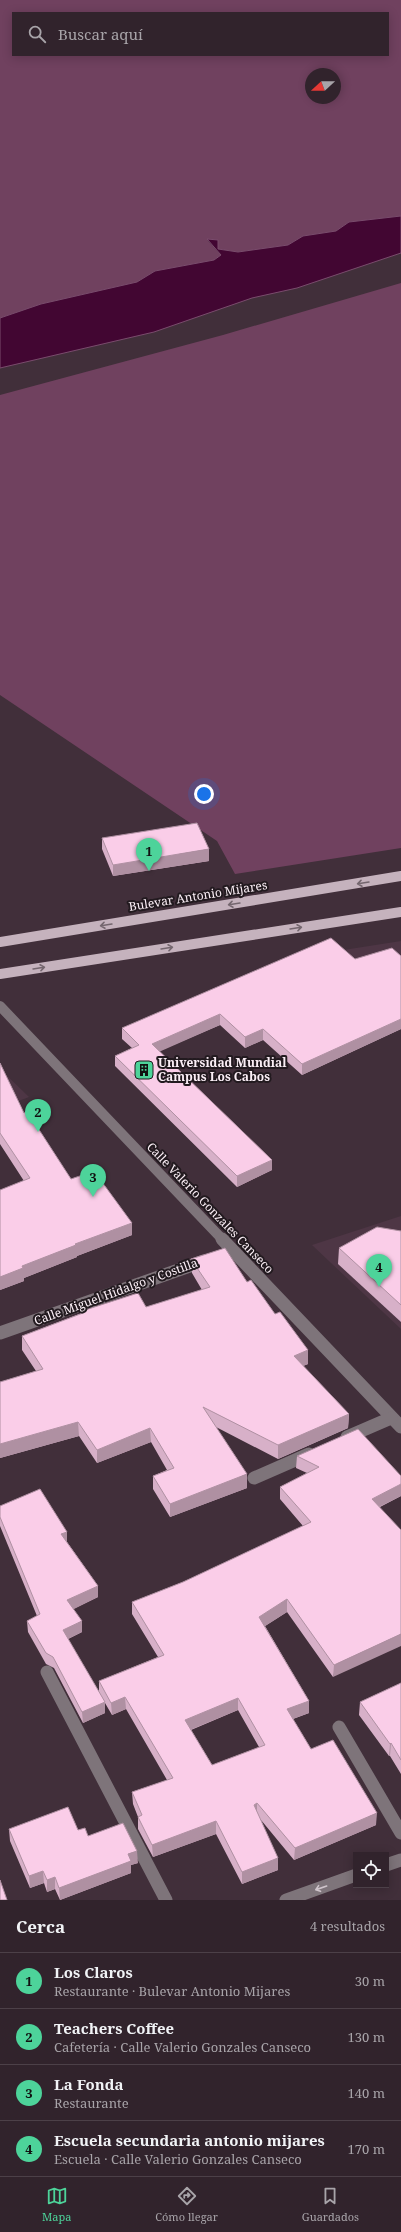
<!DOCTYPE html>
<html lang="es">
<meta charset="utf-8">
<style>
body{margin:0;font-family:"Noto Serif",serif;background:#392b34;color:#f1f3f6}
.controls{position:absolute;right:12px;bottom:12px;display:grid;overflow:hidden;border-radius:0px;box-shadow:0 2px 10px #0003}
.controls button{width:36px;height:36px;display:grid;place-items:center;padding:0;border:0;border-bottom:1px solid #4c4048;background:#31232c;color:#f1f3f6;font:20px sans-serif}
.compass{position:absolute;left:305px;top:68px;width:36px;height:36px;border-radius:50%;background:#31232c;box-shadow:0 2px 10px #0003;rotate:249deg}
.you{position:absolute;left:204px;top:794px;width:14px;height:14px;margin:-10px;border:3px solid #fff;border-radius:50%;background:#1a73e8;box-shadow:0 0 0 6px #1a73e833}
.badge{display:grid;place-items:center;width:26px;height:26px;border-radius:50%;background:#4dd39a;color:#111;font-size:13px;font-weight:700}
.pin{position:absolute;translate:-50% -33px;filter:drop-shadow(0 1px 2px #0008)}
.pin::after{content:'';position:absolute;top:21px;width:14px;height:12px;background:inherit;clip-path:polygon(0 0,100% 0,50% 100%)}
.list{margin:0;padding:0;list-style:none}
h2{display:flex;justify-content:space-between;align-items:center;height:52px;margin:0;padding:0 16px;font-size:17px}
h2 small{font-size:13px;font-weight:400;color:#a8a4a9}
.list li{display:grid;grid-template-columns:26px 1fr auto;gap:12px;align-items:center;box-sizing:border-box;height:56px;padding:0 16px;border-top:1px solid #4c4048}
.list b{display:block;font-size:15px;white-space:nowrap}
.list p{margin:0;font-size:13px;white-space:nowrap;color:#a8a4a9}
.list em{font-size:13px;font-style:normal;color:#a8a4a9}
.icon{flex:none;width:22px;height:22px;fill:none;stroke:currentColor;stroke-width:2;stroke-linecap:round;stroke-linejoin:round}
.map{position:relative;flex:none;width:401px;height:1900px;overflow:hidden}
.search{position:absolute;background:#31232c;box-shadow:0 2px 10px #0003;left:12px;right:12px;top:12px;height:44px;display:flex;align-items:center;gap:10px;box-sizing:border-box;padding:0 14px;border-radius:0px;color:#a8a4a9;font-size:15px}
.sheet{height:276px;background:#31232c}
nav{display:flex;justify-content:space-around;align-items:center;box-sizing:border-box;height:56px;border-top:1px solid #4c4048;background:#31232c;font-size:11px;color:#a8a4a9}
nav a{display:grid;justify-items:center;gap:2px}
nav .on{color:#4dd39a}
.map>svg:first-child{display:block}
.built{fill:#4e3645}
.green{fill:#70415f;fill-rule:evenodd}
.water{fill:#420632;stroke:#7a4c6d}
.lines{fill:none;stroke-linecap:round;stroke-linejoin:round}
.minor-far1{stroke:#7e747a;stroke-width:10}
.minor{stroke:#7e747a;stroke-width:13}
.major{stroke:#c5b2bd;stroke-width:10}
.wall{fill:#d7b0c8;fill-rule:evenodd}
.shaded-wall{fill:#af90a2}
.building{fill:#facde8;stroke:#af90a2;fill-rule:evenodd}
.oneway{stroke:#74666e}
.oneway2{stroke:#cfc4cb}
.labels{text-anchor:middle;stroke-width:4;stroke-linejoin:round;paint-order:stroke}
.street-label{font-size:12px;fill:#fbeff6;stroke:#221a1f}
.poi-label{font-size:12px;font-weight:bold;fill:#fbeff6;stroke:#221a1f;text-anchor:start}
</style>
<div class="map">
<svg width="401" height="1900" viewBox="0 0 401 1900">
<rect width="100%" height="100%" fill="#412f3a"/>
<g class="built">
<polygon points="401,941 401,1000 337,951"/>
<polygon points="0,1069 29,1097 0,1108"/>
<polygon points="401,1216 401,1329 312,1245"/>
</g>
<g class="green">
<path d="M 0,0 L 401,0 L 401,216 L 349,222 L 336,231 L 303,236 L 288,245 L 238,252 L 218,249 L 207,240 L 221,255 L 214,260 L 155,271 L 137,282 L 41,304 L 0,318 ZM 13,13 L 388,13 L 388,55 L 13,55 ZM 311,74 L 335,74 L 335,98 L 311,98 Z"/>
<polygon points="401,283 401,848 235,874 217,841 0,695 0,395 223,335"/>
</g>
<polygon class="water" points="401,216 401,253 297,288 252,298 154,332 0,368 0,318 41,304 137,282 155,271 214,260 221,255 207,239 218,240 218,249 238,252 288,245 303,236 336,231 349,222"/>
<g class="lines">
<polyline class="minor-far1" points="0,1006 223,1240"/>
<g class="minor">
<polyline points="222,1239 401,1427"/>
<polyline points="0,1333 204,1261"/>
<polyline points="347,1437 391,1418"/>
<polyline points="254,1478 309,1454"/>
<polyline points="47,1672 166,1900"/>
<polyline points="339,1727 401,1833"/>
<polyline points="386,1865 401,1860"/>
<polyline points="286,1900 356,1875"/>
</g>
<g class="major">
<polyline points="0,942 401,876"/>
<polyline points="0,974 401,912"/>
</g>
</g>
<g class="wall">
<polygon points="102,838 209,861 113,876 102,849"/>
<polygon points="401,956 401,1029 302,1075 263,1040 245,1048 220,1025 159,1051 272,1160 272,1170 237,1187 115,1066 115,1056 132,1048 122,1039 122,1028 355,959"/>
<polygon points="0,1063 24,1113 71,1179 132,1223 132,1235 77,1256 77,1257 24,1278 24,1281 0,1290 24,1181 0,1144"/>
<polygon points="401,1231 401,1322 338,1264 339,1248"/>
<polygon points="191,1259 247,1282 275,1314 308,1350 308,1364 303,1366 349,1414 348,1428 278,1459 216,1427 247,1488 170,1517 153,1489 153,1476 167,1470 151,1442 97,1463 79,1436 0,1458 0,1382 36,1371 22,1350 22,1336 82,1313 82,1311 146,1307 202,1290 192,1273"/>
<path d="M 297,1456 L 401,1476 L 401,1496 L 380,1507 L 333,1677 L 287,1612 L 265,1626 L 309,1701 L 309,1713 L 293,1719 L 311,1749 L 376,1825 L 294,1860 L 261,1820 L 278,1870 L 242,1884 L 216,1834 L 153,1857 L 138,1829 L 138,1817 L 133,1804 L 132,1792 L 167,1780 L 126,1709 L 112,1715 L 105,1703 L 105,1713 L 83,1723 L 54,1668 L 46,1664 L 28,1632 L 27,1621 L 37,1616 L 0,1526 L 0,1506 L 67,1532 L 67,1542 L 98,1586 L 98,1597 L 73,1609 L 82,1632 L 68,1639 L 99,1692 L 99,1681 L 158,1657 L 132,1614 L 132,1602 L 183,1582 L 303,1526 L 280,1499 L 280,1487 L 307,1473 L 296,1468 ZM 238,1710 L 259,1747 L 212,1765 L 191,1730 Z"/>
<polygon points="401,1683 401,1774 390,1756 389,1756 359,1715 360,1702"/>
<polygon points="9,1829 78,1830 138,1863 131,1865 131,1873 60,1900 55,1889 47,1892 44,1883 30,1888 10,1841"/>
</g>
<g class="shaded-wall">
<polygon points="209,849 209,861 113,876 113,865"/>
<polygon points="220,1014 220,1025 152,1055 152,1044"/>
<polygon points="401,1019 401,1029 302,1075 302,1064"/>
<polygon points="263,1029 263,1040 245,1048 245,1037"/>
<polygon points="272,1160 272,1170 237,1187 237,1176"/>
<polygon points="132,1223 132,1235 77,1256 77,1257 24,1278 24,1281 0,1290 0,1277 22,1266 75,1244"/>
<polygon points="308,1350 308,1364 293,1370 294,1356"/>
<polygon points="349,1414 348,1428 278,1459 278,1445"/>
<polygon points="78,1422 79,1436 0,1458 0,1444"/>
<polygon points="150,1428 151,1442 97,1463 97,1450"/>
<polygon points="247,1474 247,1488 170,1517 170,1504"/>
<polygon points="401,1484 401,1496 371,1511 372,1499"/>
<polygon points="67,1532 67,1543 61,1534"/>
<polygon points="98,1586 98,1597 68,1612 67,1600"/>
<polygon points="287,1599 287,1612 259,1630 259,1617"/>
<polygon points="82,1621 82,1632 64,1641 63,1630"/>
<polygon points="401,1634 401,1646 333,1677 334,1665"/>
<polygon points="125,1697 126,1709 112,1715 111,1703"/>
<polygon points="238,1698 238,1710 185,1732 185,1720"/>
<polygon points="309,1701 309,1713 287,1721 287,1709"/>
<polygon points="105,1702 105,1713 83,1723 82,1712"/>
<polygon points="391,1743 390,1756 389,1756 390,1744"/>
<polygon points="257,1803 257,1815 254,1805"/>
<polygon points="377,1813 376,1825 294,1860 295,1848"/>
<polygon points="216,1821 216,1834 153,1857 152,1845"/>
<polygon points="137,1851 138,1863 131,1865 131,1873 60,1900 59,1888 128,1854"/>
<polygon points="278,1858 278,1870 242,1884 242,1872"/>
<polygon points="43,1871 44,1883 30,1888 29,1876"/>
<polygon points="55,1877 55,1889 47,1892 47,1880"/>
</g>
<g class="building">
<polygon points="197,823 209,849 113,865 102,838"/>
<polygon points="331,938 355,959 392,948 401,956 401,1019 302,1064 263,1029 245,1037 220,1014 152,1044 272,1160 237,1176 115,1056 139,1045 122,1028"/>
<polygon points="0,1063 24,1113 27,1111 71,1179 94,1171 132,1223 75,1244 76,1245 22,1266 23,1268 0,1277 0,1190 30,1178 0,1133"/>
<polygon points="377,1227 401,1231 401,1305 339,1248"/>
<polygon points="225,1248 247,1282 251,1280 275,1314 280,1312 308,1350 294,1356 349,1414 278,1445 203,1407 247,1474 170,1504 153,1476 174,1468 150,1428 97,1450 78,1422 0,1444 0,1382 43,1369 22,1336 83,1313 82,1311 138,1293 146,1307 210,1287 191,1259"/>
<path d="M 358,1429 L 401,1476 L 401,1484 L 372,1499 L 401,1530 L 401,1634 L 334,1665 L 287,1599 L 259,1617 L 309,1701 L 287,1709 L 311,1749 L 333,1740 L 377,1813 L 295,1848 L 257,1803 L 254,1805 L 278,1858 L 242,1872 L 216,1821 L 152,1845 L 138,1817 L 142,1815 L 132,1792 L 173,1778 L 125,1697 L 111,1703 L 99,1681 L 164,1655 L 132,1602 L 183,1582 L 311,1522 L 280,1487 L 319,1467 L 297,1456 ZM 238,1698 L 265,1745 L 212,1765 L 185,1720 Z"/>
<polygon points="40,1489 67,1532 61,1534 98,1586 67,1600 82,1621 63,1630 105,1702 82,1712 53,1657 46,1653 27,1621 40,1614 0,1517 0,1506"/>
<polygon points="401,1683 401,1760 391,1743 390,1744 360,1702"/>
<polygon points="68,1807 78,1830 85,1828 88,1836 123,1823 137,1851 128,1854 131,1861 59,1888 55,1877 47,1880 43,1871 29,1876 9,1829"/>
<polygon points="0,1880 7,1900 0,1900"/>
</g>
<defs><path id="oneway-shaft" d="M-6 0H5M1.5-3L5.5 0L1.5 3" fill="none" stroke-width="1.6" stroke-linecap="round" stroke-linejoin="round"/></defs>
<g class="oneway">
<use href="#oneway-shaft" transform="translate(363 883) rotate(171)"/>
<use href="#oneway-shaft" transform="translate(234 904) rotate(171)"/>
<use href="#oneway-shaft" transform="translate(106 925) rotate(171)"/>
<use href="#oneway-shaft" transform="translate(296 928) rotate(-9)"/>
<use href="#oneway-shaft" transform="translate(167 948) rotate(-9)"/>
<use href="#oneway-shaft" transform="translate(39 968) rotate(-9)"/>
</g>
<use class="oneway2" href="#oneway-shaft" transform="translate(321 1888) rotate(161)"/>
<defs>
<symbol id="building-square" viewBox="-11 -11 22 22"><rect x="-9" y="-9" width="18" height="18" rx="4" fill="#4dd39a" stroke="#221a1f"/><path d="M-4-6H4V6H1V3H-1V6H-4ZM-2.5-4.3h1.7v1.8h-1.7ZM.8-4.3h1.7v1.8H.8ZM-2.5-1h1.7V.8h-1.7ZM.8-1h1.7V.8H.8Z" fill="#111"/></symbol>
</defs>
<g fill-rule="evenodd">
<use href="#building-square" x="133" y="1059" width="22" height="22"/>
</g>
<g class="labels">
<g class="street-label">
<text transform="translate(198 896) rotate(-9)" y="4">Bulevar Antonio Mijares</text>
<text transform="translate(210 1208) rotate(46)" y="4">Calle Valerio Gonzales Canseco</text>
<text transform="translate(116 1292) rotate(-20)" y="4">Calle Miguel Hidalgo y Costilla</text>
</g>
<g class="poi-label">
<text x="158" y="1067">Universidad Mundial<tspan x="158" dy="14">Campus Los Cabos</tspan></text>
</g>
</g>
</svg>
<div class="controls">
<button><svg class="icon" aria-label="locate" viewBox="0 0 24 24"><circle cx="12" cy="12" r="6"/><path d="M12 2v4M12 18v4M2 12h4M18 12h4"/></svg></button>
</div>
<svg class="compass" viewBox="-18 -18 36 36"><path d="M0-13l5 13h-10z" fill="#e53935"/><path d="M0 13l5-13h-10z" fill="#a8a4a9"/></svg>
<div class="you"></div>
<div class="pin badge" style="left:149px;top:871px">1</div>
<div class="pin badge" style="left:38px;top:1132px">2</div>
<div class="pin badge" style="left:93px;top:1197px">3</div>
<div class="pin badge" style="left:379px;top:1287px">4</div>
<div class="search"><svg class="icon" aria-label="search" viewBox="0 0 24 24"><circle cx="10" cy="10" r="6"/><path d="M15 15l6 6"/></svg>Buscar aquí</div>
</div>
<section class="sheet">
<h2>Cerca<small>4 resultados</small></h2>
<ul class="list">
<li><span class="badge">1</span><div><b>Los Claros</b><p>Restaurante · Bulevar Antonio Mijares</p></div><em>30 m</em></li>
<li><span class="badge">2</span><div><b>Teachers Coffee</b><p>Cafetería · Calle Valerio Gonzales Canseco</p></div><em>130 m</em></li>
<li><span class="badge">3</span><div><b>La Fonda</b><p>Restaurante</p></div><em>140 m</em></li>
<li><span class="badge">4</span><div><b>Escuela secundaria antonio mijares</b><p>Escuela · Calle Valerio Gonzales Canseco</p></div><em>170 m</em></li>
</ul>
</section>
<nav>
<a class="on"><svg class="icon" aria-label="map" viewBox="0 0 24 24"><path d="M3 6l6-2 6 2 6-2v14l-6 2-6-2-6 2zM9 4v14M15 6v14"/></svg>Mapa</a>
<a><svg class="icon" aria-label="directions" viewBox="0 0 24 24"><path d="M12 3l9 9-9 9-9-9zM9 14v-3h6M13 9l2 2-2 2"/></svg>Cómo llegar</a>
<a><svg class="icon" aria-label="saved" viewBox="0 0 24 24"><path d="M7 4h10v16l-5-4-5 4z"/></svg>Guardados</a>
</nav>
